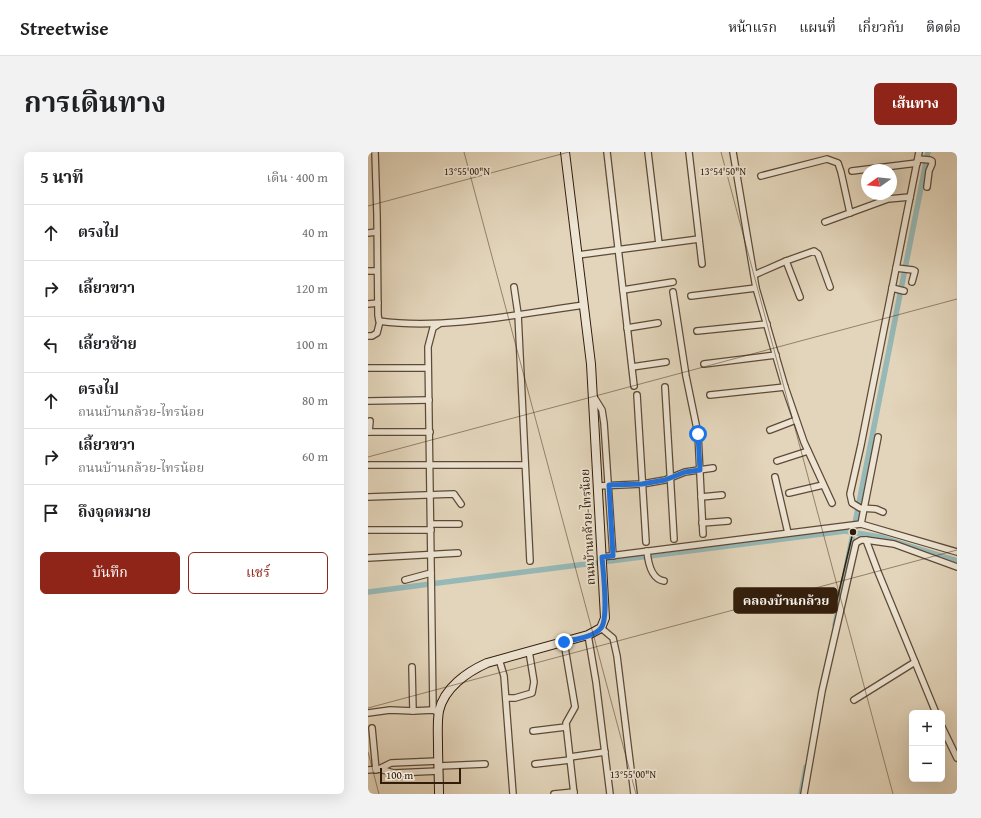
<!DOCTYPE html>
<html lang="th">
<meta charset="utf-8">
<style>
body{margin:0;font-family:"Gentium Book Plus","Noto Serif Thai",serif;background:#f2f2f2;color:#202124}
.controls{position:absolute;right:12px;bottom:12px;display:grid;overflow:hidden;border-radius:6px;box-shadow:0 4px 16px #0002}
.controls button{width:36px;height:36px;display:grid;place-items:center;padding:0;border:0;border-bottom:1px solid #e0e0e0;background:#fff;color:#202124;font:20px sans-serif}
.compass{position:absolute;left:493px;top:12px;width:36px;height:36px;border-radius:50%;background:#fff;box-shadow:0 4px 16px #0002;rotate:255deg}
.scale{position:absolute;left:12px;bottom:10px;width:81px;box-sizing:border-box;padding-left:4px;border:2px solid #311c0a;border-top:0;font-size:11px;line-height:14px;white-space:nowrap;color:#311c0a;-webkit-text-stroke:3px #ede4d3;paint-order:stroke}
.stop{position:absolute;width:12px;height:12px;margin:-9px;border:3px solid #1a73e8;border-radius:50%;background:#fff}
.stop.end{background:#1a73e8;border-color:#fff;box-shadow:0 1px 4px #0008}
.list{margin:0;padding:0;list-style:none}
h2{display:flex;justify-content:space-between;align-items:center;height:52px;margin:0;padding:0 16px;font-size:17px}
h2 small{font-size:13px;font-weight:400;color:#757577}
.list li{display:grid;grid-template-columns:26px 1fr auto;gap:12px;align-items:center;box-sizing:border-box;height:56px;padding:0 16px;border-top:1px solid #e0e0e0}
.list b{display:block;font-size:15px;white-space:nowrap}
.list p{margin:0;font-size:13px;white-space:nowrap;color:#757577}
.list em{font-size:13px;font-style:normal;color:#757577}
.actions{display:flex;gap:8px;padding:12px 16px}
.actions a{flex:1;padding:9px 0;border:1px solid #8f2418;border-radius:6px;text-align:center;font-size:14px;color:#8f2418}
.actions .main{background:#8f2418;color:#fff}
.icon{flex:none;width:22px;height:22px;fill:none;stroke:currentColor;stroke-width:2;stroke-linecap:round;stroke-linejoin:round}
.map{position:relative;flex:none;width:589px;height:642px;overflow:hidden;border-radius:6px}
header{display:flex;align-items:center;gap:24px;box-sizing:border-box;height:56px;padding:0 20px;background:#fff;border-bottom:1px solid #e0e0e0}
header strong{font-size:19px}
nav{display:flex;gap:22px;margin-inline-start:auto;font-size:14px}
.intro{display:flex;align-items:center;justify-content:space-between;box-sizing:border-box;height:96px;padding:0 24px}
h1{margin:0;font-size:28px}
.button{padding:10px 18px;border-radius:6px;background:#8f2418;color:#fff;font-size:14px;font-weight:700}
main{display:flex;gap:24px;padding:0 24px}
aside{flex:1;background:#fff;border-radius:6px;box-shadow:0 4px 16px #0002}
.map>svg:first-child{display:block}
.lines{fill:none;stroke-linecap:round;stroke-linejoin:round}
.canal{stroke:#96b8b6;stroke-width:5.5}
.street-casing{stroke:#5e4a36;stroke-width:8}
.secondary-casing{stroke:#311c0a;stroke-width:10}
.street{stroke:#ede4d3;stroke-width:5.5}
.secondary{stroke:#ede4d3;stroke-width:8}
.route{stroke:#1a73e8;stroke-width:5}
.ticks{fill:none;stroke:#311c0a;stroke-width:1;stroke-opacity:0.45}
.labels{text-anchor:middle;stroke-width:3.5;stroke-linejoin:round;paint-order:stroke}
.street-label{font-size:12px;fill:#311c0a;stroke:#ede4d3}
.ticks-label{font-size:10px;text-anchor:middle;fill:#311c0a;stroke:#ede4d3;stroke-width:3.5;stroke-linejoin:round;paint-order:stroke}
.leader{fill:none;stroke:#311c0a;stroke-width:1.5}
.callout-dot{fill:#311c0a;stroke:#ede4d3;stroke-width:1.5}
.callout{fill:#311c0a;stroke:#311c0a;stroke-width:1.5}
.callout-label{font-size:13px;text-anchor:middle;font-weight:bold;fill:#fff}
</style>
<header>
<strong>Streetwise</strong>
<nav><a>หน้าแรก</a><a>แผนที่</a><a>เกี่ยวกับ</a><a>ติดต่อ</a></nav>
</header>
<div class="intro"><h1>การเดินทาง</h1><a class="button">เส้นทาง</a></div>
<main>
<aside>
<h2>5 นาที<small>เดิน · 400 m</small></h2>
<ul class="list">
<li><svg class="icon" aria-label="ahead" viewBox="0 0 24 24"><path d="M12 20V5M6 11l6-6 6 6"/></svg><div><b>ตรงไป</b></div><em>40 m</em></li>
<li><svg class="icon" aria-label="right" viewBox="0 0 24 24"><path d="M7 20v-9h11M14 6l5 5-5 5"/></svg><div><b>เลี้ยวขวา</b></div><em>120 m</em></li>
<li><svg class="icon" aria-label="left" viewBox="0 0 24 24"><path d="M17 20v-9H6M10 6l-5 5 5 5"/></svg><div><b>เลี้ยวซ้าย</b></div><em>100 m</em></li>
<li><svg class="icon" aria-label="ahead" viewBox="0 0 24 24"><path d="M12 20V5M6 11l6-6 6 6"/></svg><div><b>ตรงไป</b><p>ถนนบ้านกล้วย-ไทรน้อย</p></div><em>80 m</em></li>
<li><svg class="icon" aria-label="right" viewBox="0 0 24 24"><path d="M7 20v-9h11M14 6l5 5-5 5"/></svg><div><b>เลี้ยวขวา</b><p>ถนนบ้านกล้วย-ไทรน้อย</p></div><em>60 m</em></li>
<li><svg class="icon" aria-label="arrive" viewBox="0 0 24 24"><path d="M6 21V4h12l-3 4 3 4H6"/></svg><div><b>ถึงจุดหมาย</b></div></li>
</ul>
<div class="actions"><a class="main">บันทึก</a><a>แชร์</a></div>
</aside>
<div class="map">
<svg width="589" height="642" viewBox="0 0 589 642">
<rect width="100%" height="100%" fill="#e3d5bb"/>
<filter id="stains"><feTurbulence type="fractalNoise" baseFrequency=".005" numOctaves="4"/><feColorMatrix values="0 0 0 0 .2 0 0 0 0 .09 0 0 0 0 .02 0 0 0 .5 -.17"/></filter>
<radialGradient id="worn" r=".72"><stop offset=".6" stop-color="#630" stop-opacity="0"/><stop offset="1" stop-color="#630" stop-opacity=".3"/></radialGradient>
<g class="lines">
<g class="canal">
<polyline points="0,440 477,379 512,385 589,409"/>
<polyline points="467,473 560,0"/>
<polyline points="433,642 438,615"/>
</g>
<defs>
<g id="street">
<path d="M 7,0 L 9,63 L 10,163 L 11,169 C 76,178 151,162 216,153"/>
<polyline points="239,0 266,234"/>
<polyline points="280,0 291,92"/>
<polyline points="321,0 334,112"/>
<polyline points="365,0 388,136 417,235 436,290 464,351"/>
<polyline points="550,7 562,8 564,9 564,12 561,19 559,35"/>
<polyline points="484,19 549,11"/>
<polyline points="393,24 459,7 470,11 473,20 482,61"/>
<polyline points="457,70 520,47 542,45"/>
<polyline points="0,81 9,80"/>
<polyline points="210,103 331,87"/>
<polyline points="418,109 432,145"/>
<polyline points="528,116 545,118 547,119 544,130"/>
<polyline points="0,119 9,119"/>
<polyline points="386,123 418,109 446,99 450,102 462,135"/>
<polyline points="146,135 150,162 162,409"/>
<polyline points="524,136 536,139"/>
<polyline points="255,138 305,130"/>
<polyline points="305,140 318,224 330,282 335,382"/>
<polyline points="323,144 388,136"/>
<polyline points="0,152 10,151"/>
<polyline points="259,176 290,171"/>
<polyline points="329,179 399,172"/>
<polyline points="0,184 4,184 9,181 12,169"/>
<polyline points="336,212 408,203"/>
<polyline points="264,215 298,210"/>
<polyline points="0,216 60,216"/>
<polyline points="297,235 306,387"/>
<polyline points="269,243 278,390"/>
<polyline points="342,243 417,235"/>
<polyline points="226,245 234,258 236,271 245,404"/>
<polyline points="0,249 61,248"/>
<polyline points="402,278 428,268"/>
<polyline points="0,280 62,280"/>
<polyline points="1,280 2,269"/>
<polyline points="409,309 440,299"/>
<polyline points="0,313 157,313"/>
<polyline points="407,325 420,381"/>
<polyline points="230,334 274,332 297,328 317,320 345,316"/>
<polyline points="421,341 455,333"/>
<polyline points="0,345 86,342 93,352"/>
<polyline points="333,345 354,343"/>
<polyline points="515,360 508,357 492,356 484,351 482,342 493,293 551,0"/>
<polyline points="334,371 360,369"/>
<polyline points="63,372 91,372"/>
<polyline points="493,372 510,285"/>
<polyline points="0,378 63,378"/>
<polyline points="498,388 510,420 568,561"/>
<path d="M 279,399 C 280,410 283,427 296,429"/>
<polyline points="234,405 493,372 589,400"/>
<polyline points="0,406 90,401"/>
<polyline points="37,428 63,421"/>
<polyline points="233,476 245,486 249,504 266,642"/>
<polyline points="220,483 228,530 242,642"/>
<polyline points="196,490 207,555 198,571 206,642"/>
<polyline points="131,507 136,524 145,642"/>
<polyline points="44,515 45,559"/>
<polyline points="138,546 147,546 164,541 166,530 161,499"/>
<polyline points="486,548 547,510"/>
<polyline points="65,558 60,195 65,176 71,172"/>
<polyline points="0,561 22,558 45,559 65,558 67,559"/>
<polyline points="574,575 589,606"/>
<polyline points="4,576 8,618"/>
<polyline points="165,579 198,575"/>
<polyline points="202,605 237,600"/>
<polyline points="167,612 202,608"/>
<polyline points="71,614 117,612"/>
<polyline points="11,617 23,611 70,609"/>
<polyline points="0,618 11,617 26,621 71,619"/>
<polyline points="186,642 206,640"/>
<polyline points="436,642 454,539 488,391 493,388 498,388 526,392 589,415"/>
</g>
<path id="secondary" d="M 71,642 C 71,626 70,609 70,593 C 70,582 69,570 71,559 C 76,536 99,520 119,511 L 220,483 L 233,476 L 237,466 L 223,212 L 197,0"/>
</defs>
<use href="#street" class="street-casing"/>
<use href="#secondary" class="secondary-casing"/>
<use href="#street" class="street"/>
<use href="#secondary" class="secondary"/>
</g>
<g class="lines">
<path class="route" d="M 196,490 C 207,487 226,485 233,476 C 241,467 235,419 234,405 L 245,404 L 241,333 L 274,332 L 297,328 L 317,320 L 332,318 L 330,282"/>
</g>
<path class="ticks" d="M 96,0 L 268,642M 353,0 L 525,642M 0,54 L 201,0M 0,305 L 589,147M 0,556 L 589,398M 0,600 L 11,642"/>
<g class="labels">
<g class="street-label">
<text transform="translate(220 375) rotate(-93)" y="4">ถนนบ้านกล้วย-ไทรน้อย</text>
</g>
</g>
<g class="ticks-label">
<text x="99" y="23">13°55'00"N</text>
<text x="355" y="23">13°54'50"N</text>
<text x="265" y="626">13°55'00"N</text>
</g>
<path class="leader" d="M485 380L469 448"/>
<circle class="callout-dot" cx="485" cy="380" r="4"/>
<rect class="callout" x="366" y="436" width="103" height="25" rx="4"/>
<g class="callout-label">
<text x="418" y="453">คลองบ้านกล้วย</text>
</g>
<rect width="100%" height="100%" filter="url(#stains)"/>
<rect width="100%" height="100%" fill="url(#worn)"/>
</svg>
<div class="controls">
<button>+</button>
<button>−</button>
</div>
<svg class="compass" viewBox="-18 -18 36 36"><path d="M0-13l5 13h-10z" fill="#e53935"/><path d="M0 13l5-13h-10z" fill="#757577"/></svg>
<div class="scale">100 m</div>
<div class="stop" style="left:330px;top:282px"></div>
<div class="stop end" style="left:196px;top:490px"></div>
</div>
</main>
